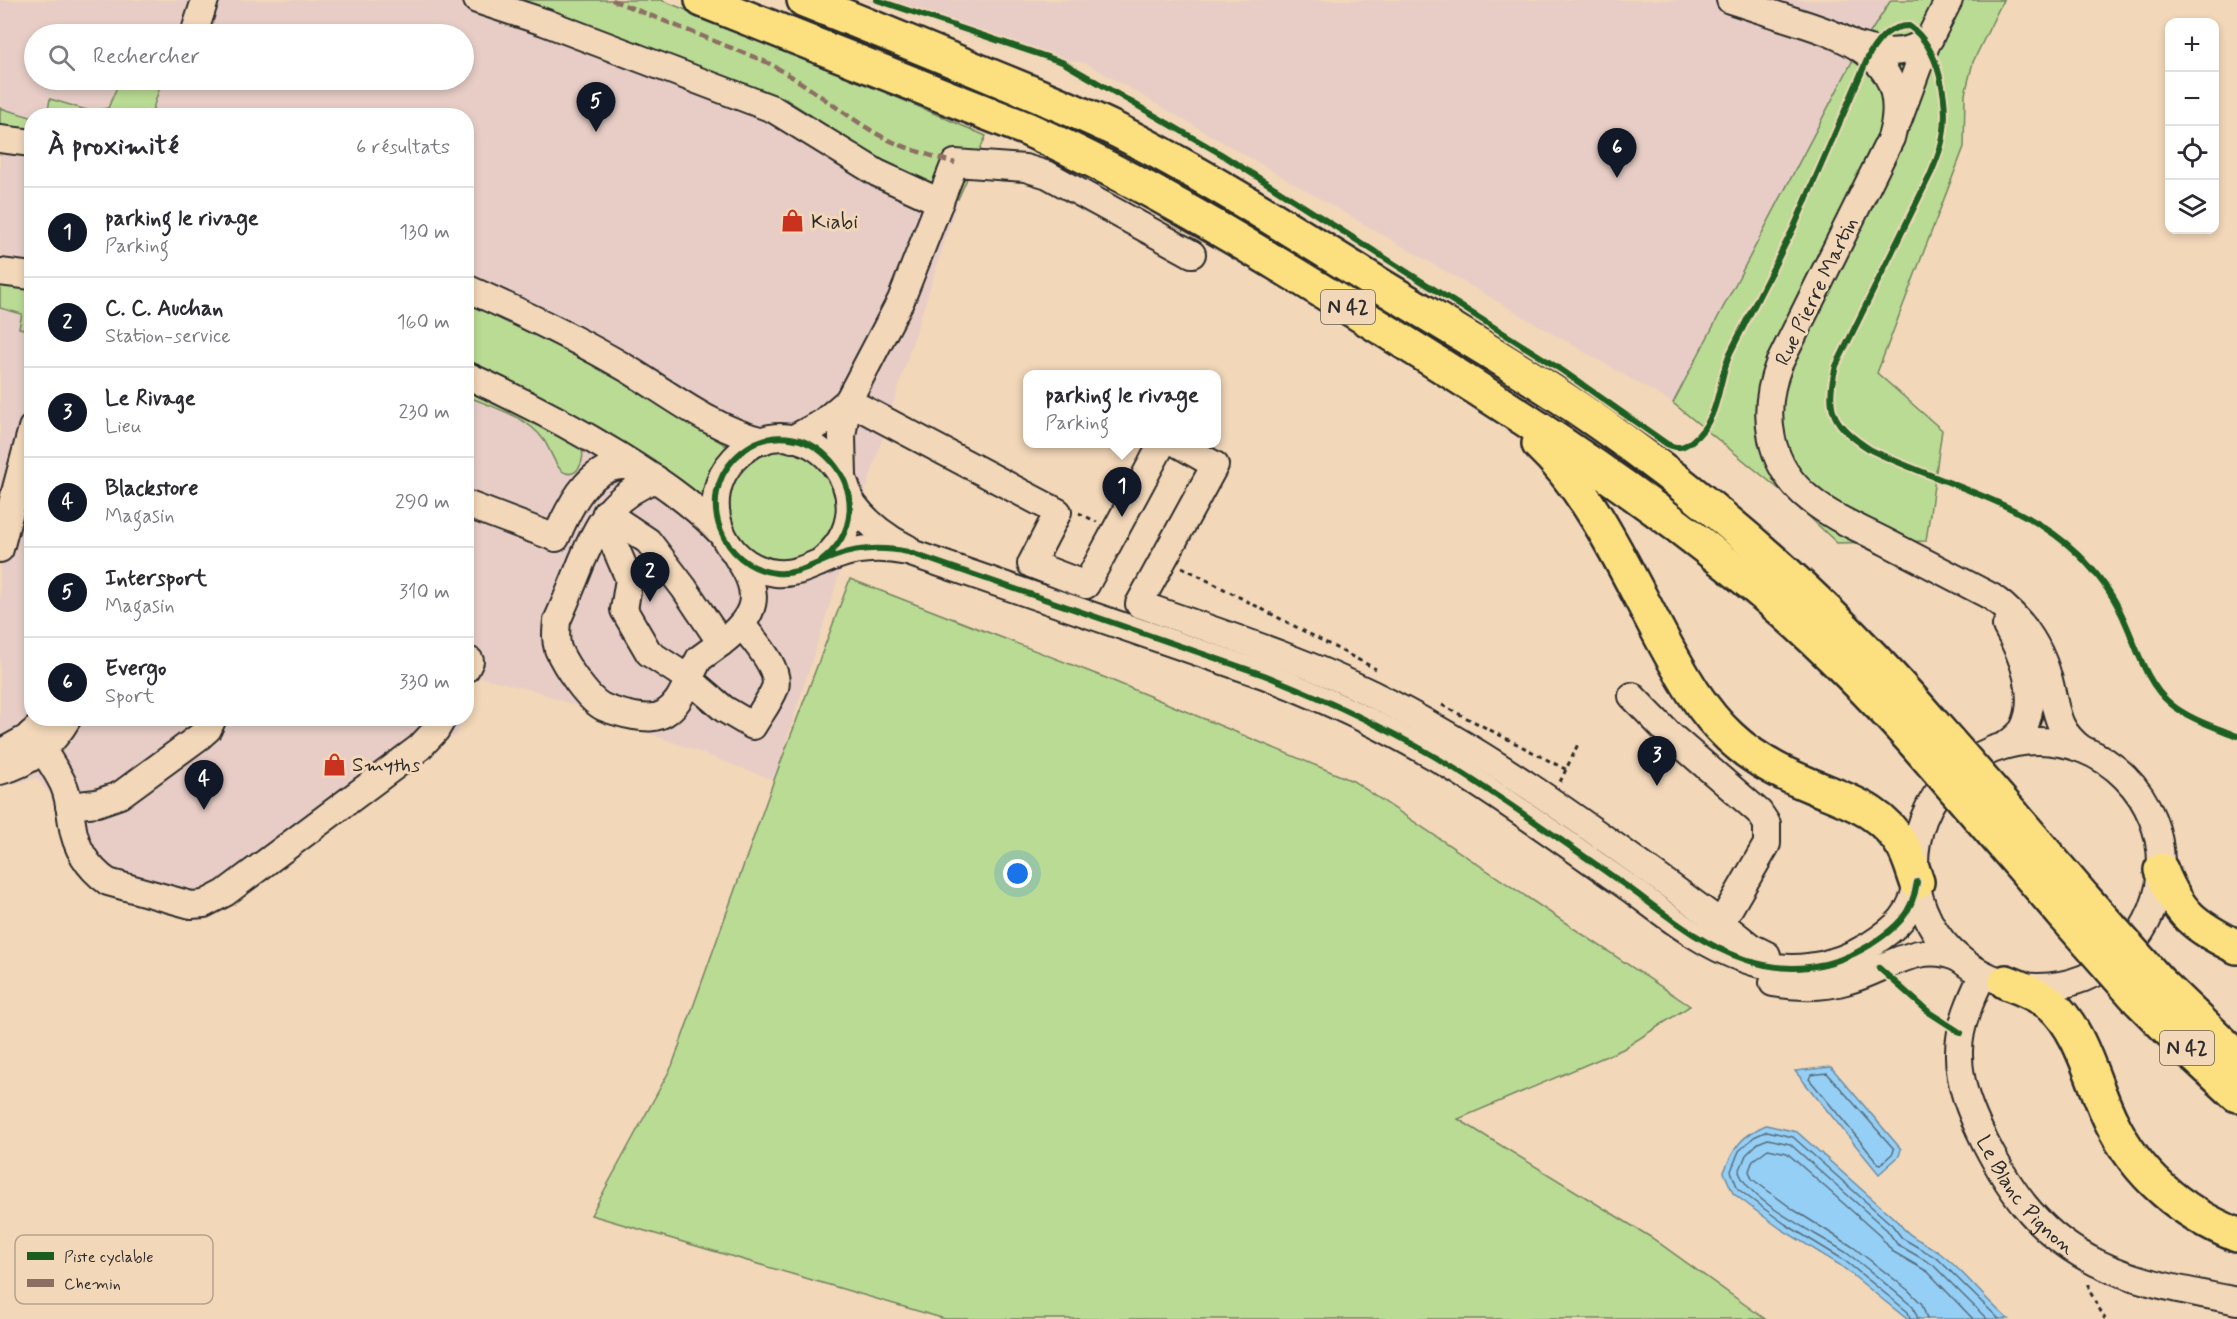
<!DOCTYPE html>
<html lang="fr">
<meta charset="utf-8">
<style>
body{margin:0;font-family:Mynerve,sans-serif;background:#f2f2f3;color:#2b2b33}
.controls{position:absolute;right:18px;top:18px;display:grid;overflow:hidden;border-radius:12px;box-shadow:0 3px 9px #0003}
.controls button{width:54px;height:54px;display:grid;place-items:center;padding:0;border:0;border-bottom:2px solid #e1e1e2;background:#fff;color:#2b2b33;font:30px sans-serif}
.you{position:absolute;left:1018px;top:874px;width:21px;height:21px;margin:-15px;border:4px solid #fff;border-radius:50%;background:#1a73e8;box-shadow:0 0 0 9px #1a73e833}
.badge{display:grid;place-items:center;width:39px;height:39px;border-radius:50%;background:#111827;color:#fff;font-size:20px;font-weight:700}
.pin{position:absolute;translate:-50% -50px;filter:drop-shadow(0 2px 3px #0008)}
.pin::after{content:'';position:absolute;top:32px;width:21px;height:18px;background:inherit;clip-path:polygon(0 0,100% 0,50% 100%)}
.popup{position:absolute;left:1023px;top:370px;width:198px;height:78px;box-sizing:border-box;display:grid;place-content:center;border-radius:12px;background:#fff;filter:drop-shadow(0 2px 4px #0005);font-size:20px;white-space:nowrap;color:#7c7c81}
.popup b{font-size:22px;color:#2b2b33}
.popup::after{content:'';position:absolute;left:50%;top:100%;margin-left:-12px;border:12px solid transparent;border-top-color:#fff}
.list{margin:0;padding:0;list-style:none}
h2{display:flex;justify-content:space-between;align-items:center;height:78px;margin:0;padding:0 24px;font-size:26px}
h2 small{font-size:20px;font-weight:400;color:#7c7c81}
.list li{display:grid;grid-template-columns:39px 1fr auto;gap:18px;align-items:center;box-sizing:border-box;height:90px;padding:0 24px;border-top:2px solid #e1e1e2}
.list b{display:block;font-size:22px;white-space:nowrap}
.list p{margin:0;font-size:20px;white-space:nowrap;color:#7c7c81}
.list em{font-size:20px;font-style:normal;color:#7c7c81}
.icon{flex:none;width:33px;height:33px;fill:none;stroke:currentColor;stroke-width:2;stroke-linecap:round;stroke-linejoin:round}
.map{position:relative;flex:none;width:2237px;height:1319px;overflow:hidden}
.search{position:absolute;background:#fff;box-shadow:0 3px 9px #0003;left:24px;top:24px;width:450px;height:66px;display:flex;align-items:center;gap:15px;box-sizing:border-box;padding:0 21px;border-radius:33px;color:#7c7c81;font-size:22px}
.panel{position:absolute;background:#fff;box-shadow:0 3px 9px #0003;left:24px;top:108px;width:450px;height:618px;border-radius:24px}
.map>svg:first-child{display:block}
.built{fill:#e7cdc6;fill-rule:evenodd}
.green{fill:#badb94;stroke:#728360;stroke-width:1.5}
.water{fill:#96cff5;stroke:#6b8da4;stroke-width:1.5}
.lines{fill:none;stroke-linecap:round;stroke-linejoin:round}
.shore{stroke:#566d7c;stroke-width:1.5}
.minor-casing{stroke:#2b2b2b;stroke-width:30}
.highway-casing{stroke:#2b2b2b;stroke-width:38}
.path{stroke:#2b2b2b;stroke-width:3;stroke-dasharray:4.5 4.5;stroke-linecap:butt}
.minor{stroke:#f2d7b9;stroke-width:26}
.highway{stroke:#fce080;stroke-width:33}
.highway-bridge-casing{stroke:#2b2b2b;stroke-width:38;stroke-linecap:butt}
.highway-bridge{stroke:#fce080;stroke-width:33}
.quiet{stroke:#8d6e63;stroke-width:4.5;stroke-dasharray:9 4.5;stroke-linecap:butt}
.cycleway-casing{stroke:#f2d7b9;stroke-width:10}
.cycleway{stroke:#1b5e20;stroke-width:6}
.labels{text-anchor:middle;stroke-width:6;stroke-linejoin:round;paint-order:stroke}
.shield{fill:#f2d7b9;stroke:#675f56;stroke-width:1.5}
.shield-label{font-size:20px;font-weight:bold;fill:#2b2b2b}
.poi-label{font-size:21px;fill:#2b2b2b;stroke:#f2d7b9;text-anchor:start}
.street-label{font-size:21px;fill:#2b2b2b;stroke:#f2d7b9}
.key{fill:#f2d7b9;stroke:#b6a38e;stroke-width:1.5}
.key-label{font-size:16px;fill:#2b2b2b}
</style>
<div class="map">
<svg width="2237" height="1319" viewBox="0 0 2237 1319">
<rect width="100%" height="100%" fill="#f2d7b9"/>
<filter id="ink" filterUnits="userSpaceOnUse"><feTurbulence type="fractalNoise" baseFrequency=".0167" numOctaves="2"/><feDisplacementMap in="SourceGraphic" scale="12" xChannelSelector="R" yChannelSelector="G"/><feConvolveMatrix kernelMatrix="1 2 1 2 8 2 1 2 1" color-interpolation-filters="sRGB"/></filter>
<g filter="url(#ink)">
<g class="built">
<path d="M 0,0 L 512,0 L 784,98 L 874,156 L 958,199 L 774,780 L 536,691 L 479,677 L 467,691 L 466,116 L 32,116 L 32,718 L 463,719 L 456,736 L 442,739 L 194,913 L 69,847 L 54,798 L 37,778 L 0,787 ZM 34,34 L 464,34 L 464,80 L 34,80 Z"/>
<polygon points="862,0 1891,0 1854,58 1673,403 1086,63 1006,49"/>
</g>
<g class="green">
<polygon points="512,0 661,0 795,53 986,136 958,199 874,156 784,98"/>
<polygon points="1891,0 2003,0 1973,62 1965,94 1964,147 1877,373 1942,430 1926,541 1837,543 1785,494 1673,403 1854,58"/>
<polygon points="120,80 162,80 151,115 47,115 50,99 90,111 108,108"/>
<polygon points="0,108 31,117 31,136 0,132"/>
<polygon points="0,283 31,288 31,331 19,328 22,314 0,308"/>
<polygon points="467,301 523,326 620,377 728,447 710,470 704,500 467,364"/>
<path d="M 467,388 L 528,417 L 581,447 C 587,460 576,481 562,471 C 555,466 549,446 543,439 C 527,416 491,407 467,396 Z"/>
<circle cx="782" cy="506" r="55"/>
<polygon points="850,579 1106,678 1353,781 1690,1006 1623,1049 1458,1119 1652,1238 1765,1319 945,1319 591,1215 672,1066 774,780"/>
</g>
<g class="water">
<polygon points="1831,1067 1901,1149 1899,1156 1879,1174 1795,1071"/>
<path d="M 1766,1125 L 1797,1132 L 1897,1221 C 1911,1240 1924,1241 1941,1254 C 1966,1273 1984,1299 2008,1319 L 1907,1319 L 1840,1265 L 1781,1229 L 1755,1210 L 1733,1193 L 1724,1172 C 1734,1147 1741,1136 1766,1125 Z"/>
</g>
<g class="lines">
<g class="shore">
<polygon points="1827,1073 1894,1149 1893,1153 1881,1164 1878,1163 1809,1079 1811,1075"/>
<polyline points="1910,1319 1908,1312 1844,1260 1785,1224 1759,1205 1738,1189 1731,1171 1739,1151 1754,1137 1767,1131 1793,1137 1892,1225 1902,1238 1938,1259 1999,1319"/>
<path d="M 1918,1319 L 1913,1307 C 1892,1289 1870,1270 1848,1254 C 1819,1234 1751,1204 1739,1172 L 1746,1155 L 1758,1143 L 1768,1139 L 1790,1144 L 1887,1230 L 1897,1244 L 1933,1265 L 1987,1319"/>
<polyline points="1927,1319 1922,1304 1908,1290 1853,1247 1794,1210 1752,1179 1749,1171 1753,1160 1768,1149 1787,1153 1880,1236 1892,1251 1928,1272 1973,1319"/>
</g>
<defs>
<g id="minor">
<polyline points="477,0 544,22 773,109 877,173 940,202"/>
<path d="M 1730,0 C 1751,7 1773,14 1795,21 C 1853,39 1913,63 1891,138 L 1779,364 C 1760,413 1768,467 1811,500 C 1833,518 1861,529 1886,542 C 1922,561 1957,579 1992,597 C 2021,618 2040,645 2049,680 C 2057,710 2055,729 2082,749"/>
<polyline points="194,34 205,0"/>
<path d="M 1859,46 C 1883,54 1909,56 1930,38"/>
<polyline points="1898,121 1926,45 1949,0"/>
<polyline points="0,139 32,143"/>
<polyline points="0,272 32,276"/>
<path d="M 466,288 C 521,312 575,338 626,368 C 671,395 712,429 763,441"/>
<path d="M 466,375 C 519,399 569,425 618,455 C 655,478 690,501 721,533"/>
<polyline points="848,401 1058,512 1031,564 1086,585 1162,444"/>
<polyline points="792,439 822,423 848,401"/>
<path d="M 1178,444 L 1215,465 L 1139,604 C 1217,632 1297,657 1372,694 C 1497,756 1608,841 1721,923 L 1751,947 L 1767,955"/>
<polyline points="843,476 842,436 848,401 901,300 955,163 1025,168 1048,175 1192,254"/>
<path d="M 656,479 C 613,495 599,521 582,561 C 574,581 566,601 557,621 C 556,631 555,639 558,649 C 565,665 587,699 603,707 C 612,711 624,714 634,716 C 645,718 656,719 665,713 C 678,705 683,691 689,679 L 724,709 L 753,726 C 760,714 770,701 775,688 C 781,668 753,640 742,625"/>
<path d="M 849,498 C 864,521 883,536 907,548"/>
<path d="M 466,504 L 556,538 C 570,504 594,455 637,468"/>
<path d="M 606,513 L 648,541 L 684,588 L 721,643 C 757,616 763,594 737,557"/>
<polyline points="606,513 613,542 629,579 624,610 649,653 689,679 699,659 721,643"/>
<polyline points="0,549 32,428"/>
<path d="M 819,563 C 901,501 800,390 734,459 C 696,499 721,567 776,573 C 799,575 815,563 836,556 C 860,547 883,547 908,552 L 1264,675 C 1332,702 1398,733 1460,772 C 1519,809 1575,850 1632,890 C 1667,916 1702,945 1744,959 C 1787,975 1831,969 1870,945 C 1896,928 1912,915 1917,882"/>
<path d="M 2006,626 C 2022,654 2040,697 2023,729 C 2019,735 2012,740 2006,745"/>
<polyline points="466,669 470,661"/>
<polyline points="1632,696 1669,734 1759,812 1767,824 1767,844 1721,923"/>
<path d="M 31,734 C 43,751 56,768 64,786 C 69,798 70,811 72,823 C 75,847 88,868 108,882 L 191,905 L 204,904 L 225,893 L 419,748 L 436,730 L 443,718"/>
<circle cx="2038" cy="864" r="123"/>
<polyline points="0,753 27,738 43,723"/>
<path d="M 0,771 C 30,764 53,744 68,718"/>
<polyline points="69,806 97,803 120,795 199,737 208,729 213,718"/>
<path id="s1" d="M 1983,974 C 1972,997 1959,1025 1959,1051 C 1958,1084 1971,1113 1985,1142 C 2012,1195 2042,1236 2097,1263 C 2141,1284 2189,1291 2237,1301"/>
<path d="M 1773,983 C 1797,987 1823,988 1846,981 C 1885,971 1918,939 1960,959"/>
</g>
<g id="highway">
<path d="M 702,0 L 1027,129 C 1151,185 1268,257 1383,329 C 1503,404 1623,480 1733,569 C 1798,621 1858,680 1914,742"/>
<path d="M 804,0 C 867,25 930,51 993,77 C 1035,94 1077,111 1118,131 C 1211,178 1299,235 1388,290 C 1467,338 1548,385 1623,440 C 1737,523 1842,618 1934,725"/>
<path d="M 1539,444 C 1594,496 1629,578 1665,644 C 1683,677 1702,711 1730,737 C 1753,759 1782,774 1812,786 C 1850,802 1882,810 1904,848 C 1910,859 1913,871 1917,882"/>
<polyline points="2014,816 2083,897"/>
<polyline points="1993,833 2063,914"/>
<path d="M 2161,870 C 2179,915 2195,926 2237,947"/>
<path d="M 2006,982 C 2022,988 2037,994 2051,1004 C 2082,1030 2093,1085 2111,1121 C 2137,1175 2182,1213 2237,1235"/>
<polyline points="2159,982 2237,1057"/>
<polyline points="2138,999 2194,1055 2237,1095"/>
</g>
</defs>
<use href="#minor" class="minor-casing"/>
<use href="#highway" class="highway-casing"/>
<g class="path">
<polyline points="1079,513 1097,522"/>
<polyline points="1182,567 1376,669"/>
<polyline points="1442,705 1567,770"/>
<polyline points="1560,782 1579,742"/>
<polyline points="2089,1284 2089,1290 2105,1319"/>
</g>
<use href="#minor" class="minor"/>
<use href="#highway" class="highway"/>
<defs>
<g id="highway-bridge">
<polyline points="1934,725 2014,816"/>
<polyline points="1914,742 1993,833"/>
<polyline points="2083,897 2159,982"/>
<polyline points="2063,914 2138,999"/>
</g>
</defs>
<use href="#highway-bridge" class="highway-bridge-casing"/>
<use href="#highway-bridge" class="highway-bridge"/>
<path class="quiet" d="M 612,0 L 764,61 C 802,80 833,107 869,129 C 895,146 926,154 955,163"/>
<defs>
<g id="cycleway">
<path d="M 877,0 L 1062,62 L 1221,154 L 1563,371 L 1667,444 C 1678,449 1683,448 1692,441 C 1721,418 1717,383 1730,353 L 1794,227 L 1870,53 C 1880,38 1889,26 1909,26 C 1940,47 1949,103 1943,137 C 1941,150 1936,161 1931,173 L 1836,366 C 1824,410 1833,426 1871,450 C 1938,483 2024,501 2078,554 C 2095,571 2111,591 2121,613 C 2136,643 2144,682 2171,704 C 2189,719 2215,727 2237,736"/>
<path d="M 819,563 C 901,501 800,390 734,459 C 696,499 721,567 776,573 C 799,575 815,563 836,556 C 860,547 883,547 908,552 L 1264,675 C 1332,702 1398,733 1460,772 C 1519,809 1575,850 1632,890 C 1667,916 1702,945 1744,959 C 1787,975 1831,969 1870,945 C 1896,928 1912,915 1917,882"/>
<polyline points="1879,968 1930,1013 1961,1033"/>
</g>
</defs>
<use href="#cycleway" class="cycleway-casing"/>
<use href="#cycleway" class="cycleway"/>
</g>
</g>
<defs>
<symbol id="shop-bare" viewBox="-9 -9 18 18"><path d="M-5-2.5h2.3a2.7 3.5 0 0 1 5.4 0H5L5.5 6h-11ZM-1.5-2.5h3a1.5 2.3 0 0 0-3 0Z" fill="#c8321e" stroke="#f2d7b9" stroke-width="2.5" paint-order="stroke"/></symbol>
</defs>
<g fill-rule="evenodd">
<use href="#shop-bare" x="776" y="204" width="33" height="33"/>
<use href="#shop-bare" x="318" y="748" width="33" height="33"/>
</g>
<g class="labels">
<g class="shield">
<rect x="1321" y="290" width="54" height="34" rx="4.5"/>
<rect x="2160" y="1031" width="54" height="34" rx="4.5"/>
</g>
<g class="shield-label">
<text x="1348" y="314">N 42</text>
<text x="2187" y="1055">N 42</text>
</g>
<g class="poi-label">
<text x="811" y="228">Kiabi</text>
<text x="352" y="771">Smyths</text>
</g>
<g class="street-label">
<text transform="translate(1816 291) rotate(-64)" y="7">Rue Pierre Martin</text>
<text dy="7" stroke="none"><textPath href="#s1" startOffset="244">Le Blanc Pignon</textPath></text>
</g>
</g>
<rect x="15" y="1235" width="198" height="69" rx="9" class="key"/>
<rect x="27" y="1252" width="27" height="8" fill="#1b5e20"/>
<rect x="27" y="1279" width="27" height="8" fill="#8d6e63"/>
<g class="key-label">
<text x="64" y="1262">Piste cyclable</text>
<text x="64" y="1289">Chemin</text>
</g>
</svg>
<div class="controls">
<button>+</button>
<button>−</button>
<button><svg class="icon" aria-label="locate" viewBox="0 0 24 24"><circle cx="12" cy="12" r="6"/><path d="M12 2v4M12 18v4M2 12h4M18 12h4"/></svg></button>
<button><svg class="icon" aria-label="layers" viewBox="0 0 24 24"><path d="M12 4l9 5-9 5-9-5zM3 14l9 5 9-5"/></svg></button>
</div>
<div class="you"></div>
<div class="pin badge" style="left:1122px;top:517px">1</div>
<div class="popup"><b>parking le rivage</b>Parking</div>
<div class="pin badge" style="left:650px;top:602px">2</div>
<div class="pin badge" style="left:1657px;top:786px">3</div>
<div class="pin badge" style="left:204px;top:810px">4</div>
<div class="pin badge" style="left:596px;top:132px">5</div>
<div class="pin badge" style="left:1617px;top:178px">6</div>
<div class="search"><svg class="icon" aria-label="search" viewBox="0 0 24 24"><circle cx="10" cy="10" r="6"/><path d="M15 15l6 6"/></svg>Rechercher</div>
<section class="panel">
<h2>À proximité<small>6 résultats</small></h2>
<ul class="list">
<li><span class="badge">1</span><div><b>parking le rivage</b><p>Parking</p></div><em>130 m</em></li>
<li><span class="badge">2</span><div><b>C. C. Auchan</b><p>Station-service</p></div><em>160 m</em></li>
<li><span class="badge">3</span><div><b>Le Rivage</b><p>Lieu</p></div><em>230 m</em></li>
<li><span class="badge">4</span><div><b>Blackstore</b><p>Magasin</p></div><em>290 m</em></li>
<li><span class="badge">5</span><div><b>Intersport</b><p>Magasin</p></div><em>310 m</em></li>
<li><span class="badge">6</span><div><b>Evergo</b><p>Sport</p></div><em>330 m</em></li>
</ul>
</section>
</div>
